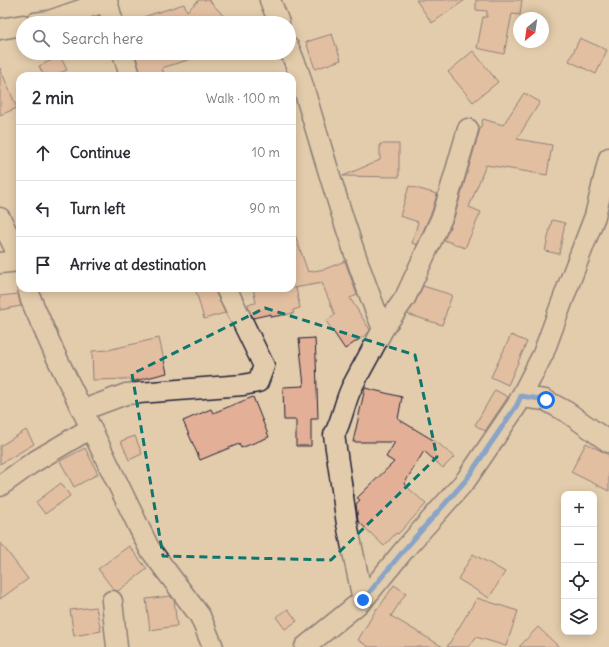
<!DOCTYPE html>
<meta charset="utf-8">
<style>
body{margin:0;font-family:Delius,sans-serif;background:#f7f7f7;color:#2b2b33}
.controls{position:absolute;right:12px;bottom:12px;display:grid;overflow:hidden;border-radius:8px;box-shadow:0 2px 10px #0003}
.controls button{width:36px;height:36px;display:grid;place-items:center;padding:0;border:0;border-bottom:1px solid #e1e1e2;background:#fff;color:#2b2b33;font:20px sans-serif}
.compass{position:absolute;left:513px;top:12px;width:36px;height:36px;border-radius:50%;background:#fff;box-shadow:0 2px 10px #0003;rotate:209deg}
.stop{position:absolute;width:12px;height:12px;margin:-9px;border:3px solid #1a73e8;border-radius:50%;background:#fff}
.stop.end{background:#1a73e8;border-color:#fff;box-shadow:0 1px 4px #0008}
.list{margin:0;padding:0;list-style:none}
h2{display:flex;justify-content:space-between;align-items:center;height:52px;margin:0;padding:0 16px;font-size:17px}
h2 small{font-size:13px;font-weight:400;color:#7c7c81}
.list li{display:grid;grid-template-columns:26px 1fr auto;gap:12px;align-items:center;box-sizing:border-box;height:56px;padding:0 16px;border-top:1px solid #e1e1e2}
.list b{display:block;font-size:15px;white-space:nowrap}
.list em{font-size:13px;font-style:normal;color:#7c7c81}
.icon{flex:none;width:22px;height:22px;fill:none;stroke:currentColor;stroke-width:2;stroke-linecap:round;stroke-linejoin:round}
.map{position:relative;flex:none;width:609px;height:647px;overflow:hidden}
.search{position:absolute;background:#fff;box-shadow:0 2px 10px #0003;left:16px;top:16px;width:280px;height:44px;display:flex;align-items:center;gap:10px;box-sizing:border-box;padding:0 14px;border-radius:22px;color:#7c7c81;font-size:15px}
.panel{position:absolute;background:#fff;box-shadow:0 2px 10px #0003;left:16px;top:72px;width:280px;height:220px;border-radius:12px}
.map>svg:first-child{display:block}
.building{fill:#e3af96;stroke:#22223b}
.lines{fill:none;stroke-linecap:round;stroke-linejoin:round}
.minor-casing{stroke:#22223b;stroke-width:23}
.minor{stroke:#e3ccac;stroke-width:20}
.route{stroke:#1a73e8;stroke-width:5}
.marked{fill:none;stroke:#0f766e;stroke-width:3;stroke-dasharray:8 5;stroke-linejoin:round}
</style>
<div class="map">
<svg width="609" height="647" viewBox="0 0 609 647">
<rect width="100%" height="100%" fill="#e3ccac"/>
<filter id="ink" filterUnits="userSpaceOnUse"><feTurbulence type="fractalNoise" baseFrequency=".025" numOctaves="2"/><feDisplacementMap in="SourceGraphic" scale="8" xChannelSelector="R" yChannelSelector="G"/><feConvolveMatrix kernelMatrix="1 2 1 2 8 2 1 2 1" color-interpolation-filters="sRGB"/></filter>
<g filter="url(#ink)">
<g class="building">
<polygon points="199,0 209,0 230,23 134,23 134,20 184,4 187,11"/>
<polygon points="416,0 465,0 432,23"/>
<polygon points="476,0 522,0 520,15 512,14 504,54 477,48 483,17 487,17 487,11 476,10"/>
<polygon points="332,34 341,60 315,69 306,42"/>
<polygon points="580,38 607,50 596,74 569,61"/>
<polygon points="473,51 498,82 473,102 448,72"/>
<polygon points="148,53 199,53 200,56 162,68 165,76 141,76 136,57"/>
<polygon points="60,56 67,70 53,76 44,76 39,66"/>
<polygon points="0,68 17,108 0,115"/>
<polygon points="524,93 540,102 517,139 552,145 547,175 486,165 469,207 481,212 465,248 444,240 454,218 483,119 503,125"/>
<polygon points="380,144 399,144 399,177 343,176 380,160"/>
<polygon points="409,186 437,194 432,211 417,245 412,243 418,222 400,216"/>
<polygon points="552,220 565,223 559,254 545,251"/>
<polygon points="294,232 308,272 325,269 345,261 357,295 350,298 370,330 367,334 345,349 326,321 335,315 322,283 294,288 296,288 300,308 293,310 294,313 271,317 271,314 253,318 249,310 248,304 256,303 253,288 292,288 292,233"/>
<polygon points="423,286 452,295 442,325 407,314 415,303"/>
<polygon points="195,288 215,288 216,293 225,313 204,319"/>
<polygon points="18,294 21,306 0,310 0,296"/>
<polygon points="511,335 527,342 508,385 491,377"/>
<polygon points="159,338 167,373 131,382 131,379 93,380 92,351 108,350"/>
<polygon points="315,338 316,358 318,419 311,419 311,446 296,446 296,420 284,420 283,387 304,386 299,339"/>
<polygon points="365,388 402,397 398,419 438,443 454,457 443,468 424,451 404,484 426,504 398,534 396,533 384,546 358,521 356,504 360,500 357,498 394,462 386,457 395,442 353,442"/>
<polygon points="495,390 508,397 485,431 475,425"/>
<polygon points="253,397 269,437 241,448 239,444 200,460 183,421 211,409 213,413"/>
<polygon points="26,430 34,444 0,464 0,446"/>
<polygon points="135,436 142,454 129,460 121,441"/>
<polygon points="586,443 609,455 609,491 571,472"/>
<polygon points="85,448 98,474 74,487 60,461"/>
<polygon points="61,483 70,496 45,514 36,502"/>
<polygon points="0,542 28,579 0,599"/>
<polygon points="129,546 147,569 118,591 114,590 98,569"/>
<polygon points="473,554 505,572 489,598 458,579"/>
<polygon points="394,585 406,593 391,616 443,647 369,647 358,640 377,608 378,609"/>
<polygon points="170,596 174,600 177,626 150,630 146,599"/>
<polygon points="477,598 518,611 506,646 476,637 469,647 447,647"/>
<polygon points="96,607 101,631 74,636 70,610"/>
<polygon points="288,609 297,621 285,629 276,617"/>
<polygon points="538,627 559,647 519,647"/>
</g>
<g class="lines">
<defs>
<g id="minor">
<polyline points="270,0 279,23"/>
<polyline points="35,23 49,21 107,1 113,23"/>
<polyline points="0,29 23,25"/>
<path d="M 289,48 L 299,73 C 325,159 349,246 383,329 C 373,349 361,369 351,389 C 344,404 342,421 334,435 L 347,524 L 363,600"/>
<polyline points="123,53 130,76"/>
<polyline points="0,218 20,259"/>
<polyline points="0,263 20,261"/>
<polyline points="28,288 31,300 54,352 149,548 200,616 213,647"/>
<polyline points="383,329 405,298 443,215 468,129"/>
<polyline points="521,397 545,400 567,412 609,442"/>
<polyline points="83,410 126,394 243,385 258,382 264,366 226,288"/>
<polyline points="0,486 32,463 91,428"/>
<polyline points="112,601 117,647"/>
<polyline points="305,647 363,600 404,550 466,480 517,405 543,354 568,286 595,216 609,158"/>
</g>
</defs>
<use href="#minor" class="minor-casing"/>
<use href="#minor" class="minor"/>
</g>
</g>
<g class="lines" filter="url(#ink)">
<polyline class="route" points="363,600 404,550 466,480 517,405 521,396 546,400"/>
</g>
<path d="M0 0H609V647H0ZM 265,308 L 415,355 L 437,457 L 331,560 L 163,556 L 132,374 Z" fill="#e3ccac" fill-opacity=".55" fill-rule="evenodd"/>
<path class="marked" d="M 265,308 L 415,355 L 437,457 L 331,560 L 163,556 L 132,374 Z"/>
</svg>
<div class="controls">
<button>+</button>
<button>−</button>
<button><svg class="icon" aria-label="locate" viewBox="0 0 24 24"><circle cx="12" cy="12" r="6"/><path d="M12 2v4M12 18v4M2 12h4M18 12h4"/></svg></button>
<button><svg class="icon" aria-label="layers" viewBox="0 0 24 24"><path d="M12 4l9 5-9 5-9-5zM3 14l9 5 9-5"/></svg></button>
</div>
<svg class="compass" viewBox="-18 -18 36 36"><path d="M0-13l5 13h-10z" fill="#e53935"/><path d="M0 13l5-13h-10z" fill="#7c7c81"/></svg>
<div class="stop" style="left:546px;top:400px"></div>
<div class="stop end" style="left:363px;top:600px"></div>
<div class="search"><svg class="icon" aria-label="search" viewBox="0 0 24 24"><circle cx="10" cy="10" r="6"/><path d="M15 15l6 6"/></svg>Search here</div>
<section class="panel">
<h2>2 min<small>Walk · 100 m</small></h2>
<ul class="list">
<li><svg class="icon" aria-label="ahead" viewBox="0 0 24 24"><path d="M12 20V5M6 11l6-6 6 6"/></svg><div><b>Continue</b></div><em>10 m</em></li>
<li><svg class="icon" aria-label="left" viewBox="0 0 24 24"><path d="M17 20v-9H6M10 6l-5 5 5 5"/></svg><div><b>Turn left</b></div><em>90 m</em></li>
<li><svg class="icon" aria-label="arrive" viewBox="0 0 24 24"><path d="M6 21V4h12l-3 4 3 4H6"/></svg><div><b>Arrive at destination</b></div></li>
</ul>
</section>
</div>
